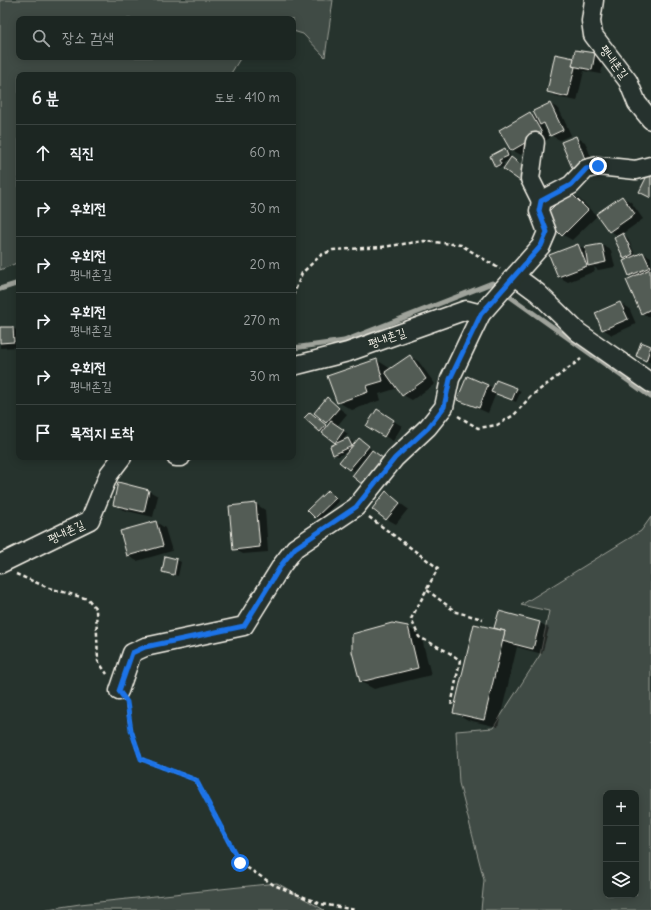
<!DOCTYPE html>
<html lang="ko">
<meta charset="utf-8">
<style>
body{margin:0;font-family:Delius,"Poor Story",sans-serif;background:#29322f;color:#f1f3f6}
.controls{position:absolute;right:12px;bottom:12px;display:grid;overflow:hidden;border-radius:8px;box-shadow:0 2px 10px #0003}
.controls button{width:36px;height:36px;display:grid;place-items:center;padding:0;border:0;border-bottom:1px solid #3a4340;background:#1c2622;color:#f1f3f6;font:20px sans-serif}
.stop{position:absolute;width:12px;height:12px;margin:-9px;border:3px solid #1a73e8;border-radius:50%;background:#fff}
.stop.end{background:#1a73e8;border-color:#fff;box-shadow:0 1px 4px #0008}
.list{margin:0;padding:0;list-style:none}
h2{display:flex;justify-content:space-between;align-items:center;height:52px;margin:0;padding:0 16px;font-size:17px}
h2 small{font-size:13px;font-weight:400;color:#a0a5a5}
.list li{display:grid;grid-template-columns:26px 1fr auto;gap:12px;align-items:center;box-sizing:border-box;height:56px;padding:0 16px;border-top:1px solid #3a4340}
.list b{display:block;font-size:15px;white-space:nowrap}
.list p{margin:0;font-size:13px;white-space:nowrap;color:#a0a5a5}
.list em{font-size:13px;font-style:normal;color:#a0a5a5}
.icon{flex:none;width:22px;height:22px;fill:none;stroke:currentColor;stroke-width:2;stroke-linecap:round;stroke-linejoin:round}
.map{position:relative;flex:none;width:651px;height:910px;overflow:hidden}
.search{position:absolute;background:#1c2622;box-shadow:0 2px 10px #0003;left:16px;top:16px;width:280px;height:44px;display:flex;align-items:center;gap:10px;box-sizing:border-box;padding:0 14px;border-radius:8px;color:#a0a5a5;font-size:15px}
.panel{position:absolute;background:#1c2622;box-shadow:0 2px 10px #0003;left:16px;top:72px;width:280px;height:388px;border-radius:8px}
.map>svg:first-child{display:block}
.green{fill:#414b45;stroke:#9a9e96;fill-rule:evenodd}
.shadow{fill:#0007}
.lines{fill:none;stroke-linecap:round;stroke-linejoin:round}
.stream{stroke:#9fa39b;stroke-width:5}
.building{fill:#525c55;stroke:#f4f1e8}
.minor-casing{stroke:#f4f1e8;stroke-width:21}
.path{stroke:#f4f1e8;stroke-width:2.5;stroke-dasharray:4 3;stroke-linecap:butt}
.minor{stroke:#26332d;stroke-width:18}
.route{stroke:#1a73e8;stroke-width:5}
.labels{text-anchor:middle;stroke-width:3;stroke-linejoin:round;paint-order:stroke}
.street-label{font-size:12px;fill:#f4f1e8;stroke:#26332d}
</style>
<div class="map">
<svg width="651" height="910" viewBox="0 0 651 910">
<rect width="100%" height="100%" fill="#26332d"/>
<filter id="ink" filterUnits="userSpaceOnUse"><feTurbulence type="fractalNoise" baseFrequency=".025" numOctaves="2"/><feDisplacementMap in="SourceGraphic" scale="8" xChannelSelector="R" yChannelSelector="G"/><feConvolveMatrix kernelMatrix="1 2 1 2 8 2 1 2 1" color-interpolation-filters="sRGB"/></filter>
<g filter="url(#ink)">
<g class="green">
<polygon points="0,0 333,0 325,57 303,34 293,31 293,19 19,19 19,57 241,57 230,75 19,75 19,262 0,270"/>
<path d="M 651,517 L 651,910 L 481,910 L 484,880 L 459,783 L 456,731 L 493,728 L 540,655 L 549,611 L 521,605 L 641,531 ZM 606,793 L 636,793 L 636,895 L 606,895 Z"/>
<polygon points="277,883 324,910 41,910 80,904"/>
</g>
<g class="shadow">
<polygon points="595,54 604,59 601,74 584,71 577,101 557,97 548,91 575,59"/>
<polygon points="550,104 559,109 571,135 560,140 550,135 547,128 543,125 550,138 521,155 512,150 529,113 538,118"/>
<polygon points="576,137 585,142 596,169 583,174"/>
<polygon points="505,150 509,152 511,159 537,176 530,186 504,169 511,159 503,163 505,166 500,168 496,166 491,157"/>
<polygon points="569,192 578,198 596,215 622,197 631,202 643,219 622,234 627,237 636,256 643,253 651,257 651,318 642,313 634,277 630,275 627,260 624,258 619,236 610,231 598,215 572,240 563,235"/>
<polygon points="578,245 586,250 602,245 611,250 615,267 598,270 594,267 595,271 568,282 559,277 551,256"/>
<polygon points="620,303 629,308 636,324 612,335 603,329"/>
<polygon points="0,328 12,328 19,331 19,347 0,348"/>
<polygon points="641,344 651,347 651,363 642,358"/>
<polygon points="410,356 419,362 435,384 412,400 403,395 398,388 379,394 381,400 352,410 338,402 377,360 391,369"/>
<polygon points="488,385 494,389 516,389 521,391 516,402 496,393 488,413 459,400"/>
<polygon points="327,399 347,414 337,426 348,434 341,442 348,439 352,441 354,446 364,442 371,450 387,461 368,486 366,459 365,458 354,471 349,469 350,451 338,456 334,454 338,443 321,431 314,416 328,427 330,424 326,422"/>
<polygon points="377,411 402,426 393,441 368,426"/>
<polygon points="119,483 149,491 158,496 153,517 123,510 114,504"/>
<polygon points="328,491 339,501 320,520 308,510"/>
<polygon points="386,493 408,509 396,524 387,519"/>
<polygon points="256,504 265,510 268,552 243,554 234,549"/>
<polygon points="156,522 165,528 172,551 137,561 128,556 122,532"/>
<polygon points="177,560 181,562 178,576 163,572"/>
<polygon points="540,623 549,628 542,654 517,647 498,727 468,720 454,712 500,630 495,628"/>
<polygon points="407,627 421,635 431,675 374,689 361,682"/>
</g>
<g class="lines">
<g class="stream">
<polyline points="0,289 19,283"/>
<polyline points="505,293 651,397"/>
<polyline points="293,348 344,341 492,283 499,288"/>
</g>
</g>
<g class="building">
<polygon points="575,50 595,53 592,70 572,66"/>
<polygon points="555,54 574,58 572,66 575,67 568,97 547,92"/>
<polygon points="550,103 563,130 550,136 544,123 540,125 533,111"/>
<polygon points="530,112 542,133 511,151 499,130"/>
<polygon points="576,136 587,164 573,170 561,142"/>
<polygon points="505,148 508,156 499,160 501,164 495,167 490,156"/>
<polygon points="511,157 528,170 520,181 503,169"/>
<polygon points="649,172 651,173 651,198 639,192"/>
<polygon points="569,191 588,210 562,236 548,222 547,213"/>
<polygon points="622,196 635,214 609,232 596,214"/>
<polygon points="623,233 633,254 624,259 614,238"/>
<polygon points="578,244 587,266 558,277 549,255"/>
<polygon points="602,244 606,262 588,266 585,247"/>
<polygon points="643,252 650,267 629,276 623,261"/>
<polygon points="650,269 651,309 641,314 626,280"/>
<polygon points="620,302 628,319 602,330 595,313"/>
<polygon points="0,327 13,327 14,342 0,343"/>
<polygon points="641,342 651,346 646,361 636,356"/>
<polygon points="410,355 426,379 402,396 385,372"/>
<polygon points="377,359 383,381 366,386 368,392 337,403 327,376"/>
<polygon points="467,376 488,385 479,408 457,400"/>
<polygon points="496,380 517,388 512,400 491,392"/>
<polygon points="327,397 339,408 326,423 314,413"/>
<polygon points="377,409 394,420 384,437 366,426"/>
<polygon points="310,412 326,425 320,432 304,418"/>
<polygon points="331,421 344,430 335,443 322,433"/>
<polygon points="348,438 352,446 333,455 330,446"/>
<polygon points="359,438 369,446 349,470 339,462"/>
<polygon points="372,450 383,458 363,485 352,476"/>
<polygon points="118,482 149,490 144,512 113,505"/>
<polygon points="328,490 336,498 315,518 307,510"/>
<polygon points="386,491 400,503 386,520 372,509"/>
<polygon points="256,503 260,547 233,550 229,506"/>
<polygon points="156,521 163,546 127,556 120,531"/>
<polygon points="165,556 177,559 174,575 162,572"/>
<polygon points="499,611 540,622 533,649 502,641 505,631 494,628"/>
<polygon points="392,623 408,626 418,668 360,682 352,652 352,634"/>
<polygon points="474,624 505,631 484,720 453,713"/>
</g>
<g class="lines">
<defs>
<g id="minor">
<polyline points="594,0 591,21 593,35 628,81 637,103 651,120"/>
<polyline points="535,142 530,179 541,201"/>
<polyline points="515,276 538,293 578,332 651,383"/>
<polyline points="293,366 348,352 466,310 481,314"/>
<polyline points="176,457 181,457"/>
<polyline points="0,564 90,520 109,474 122,457"/>
<polyline points="119,691 132,653 145,647 244,626 282,565 295,548 356,507 395,458 428,427 444,407 450,379 481,314 541,246 547,232 539,211 541,201 571,185 586,169 598,166 636,170 651,166"/>
</g>
</defs>
<use href="#minor" class="minor-casing"/>
<g class="path">
<polyline points="293,296 302,273 321,255 333,250 382,247 424,241 461,245 500,269"/>
<polyline points="458,416 478,428 497,425 514,415 531,396 581,359"/>
<polyline points="369,517 438,568 411,619 419,637 448,652 460,660 451,706"/>
<polyline points="16,574 49,588 88,599 96,609 98,661 107,674"/>
<polyline points="427,590 456,612 483,619"/>
<polyline points="127,705 131,730 141,759 196,780 240,863 274,885 321,904 356,910"/>
</g>
<use href="#minor" class="minor"/>
</g>
</g>
<g class="lines" filter="url(#ink)">
<polyline class="route" points="240,863 196,780 141,759 131,730 127,702 119,691 132,653 145,647 244,626 282,564 295,548 356,507 395,458 428,428 444,407 450,379 481,314 541,246 547,232 539,211 541,201 571,185 586,169 598,166"/>
</g>
<g class="labels">
<g class="street-label">
<text transform="translate(614 62) rotate(53)" y="4">평내촌길</text>
<text transform="translate(387 338) rotate(-19)" y="4">평내촌길</text>
<text transform="translate(66 532) rotate(-25)" y="4">평내촌길</text>
</g>
</g>
</svg>
<div class="controls">
<button>+</button>
<button>−</button>
<button><svg class="icon" aria-label="layers" viewBox="0 0 24 24"><path d="M12 4l9 5-9 5-9-5zM3 14l9 5 9-5"/></svg></button>
</div>
<div class="stop" style="left:240px;top:863px"></div>
<div class="stop end" style="left:598px;top:166px"></div>
<div class="search"><svg class="icon" aria-label="search" viewBox="0 0 24 24"><circle cx="10" cy="10" r="6"/><path d="M15 15l6 6"/></svg>장소 검색</div>
<section class="panel">
<h2>6 분<small>도보 · 410 m</small></h2>
<ul class="list">
<li><svg class="icon" aria-label="ahead" viewBox="0 0 24 24"><path d="M12 20V5M6 11l6-6 6 6"/></svg><div><b>직진</b></div><em>60 m</em></li>
<li><svg class="icon" aria-label="right" viewBox="0 0 24 24"><path d="M7 20v-9h11M14 6l5 5-5 5"/></svg><div><b>우회전</b></div><em>30 m</em></li>
<li><svg class="icon" aria-label="right" viewBox="0 0 24 24"><path d="M7 20v-9h11M14 6l5 5-5 5"/></svg><div><b>우회전</b><p>평내촌길</p></div><em>20 m</em></li>
<li><svg class="icon" aria-label="right" viewBox="0 0 24 24"><path d="M7 20v-9h11M14 6l5 5-5 5"/></svg><div><b>우회전</b><p>평내촌길</p></div><em>270 m</em></li>
<li><svg class="icon" aria-label="right" viewBox="0 0 24 24"><path d="M7 20v-9h11M14 6l5 5-5 5"/></svg><div><b>우회전</b><p>평내촌길</p></div><em>30 m</em></li>
<li><svg class="icon" aria-label="arrive" viewBox="0 0 24 24"><path d="M6 21V4h12l-3 4 3 4H6"/></svg><div><b>목적지 도착</b></div></li>
</ul>
</section>
</div>
